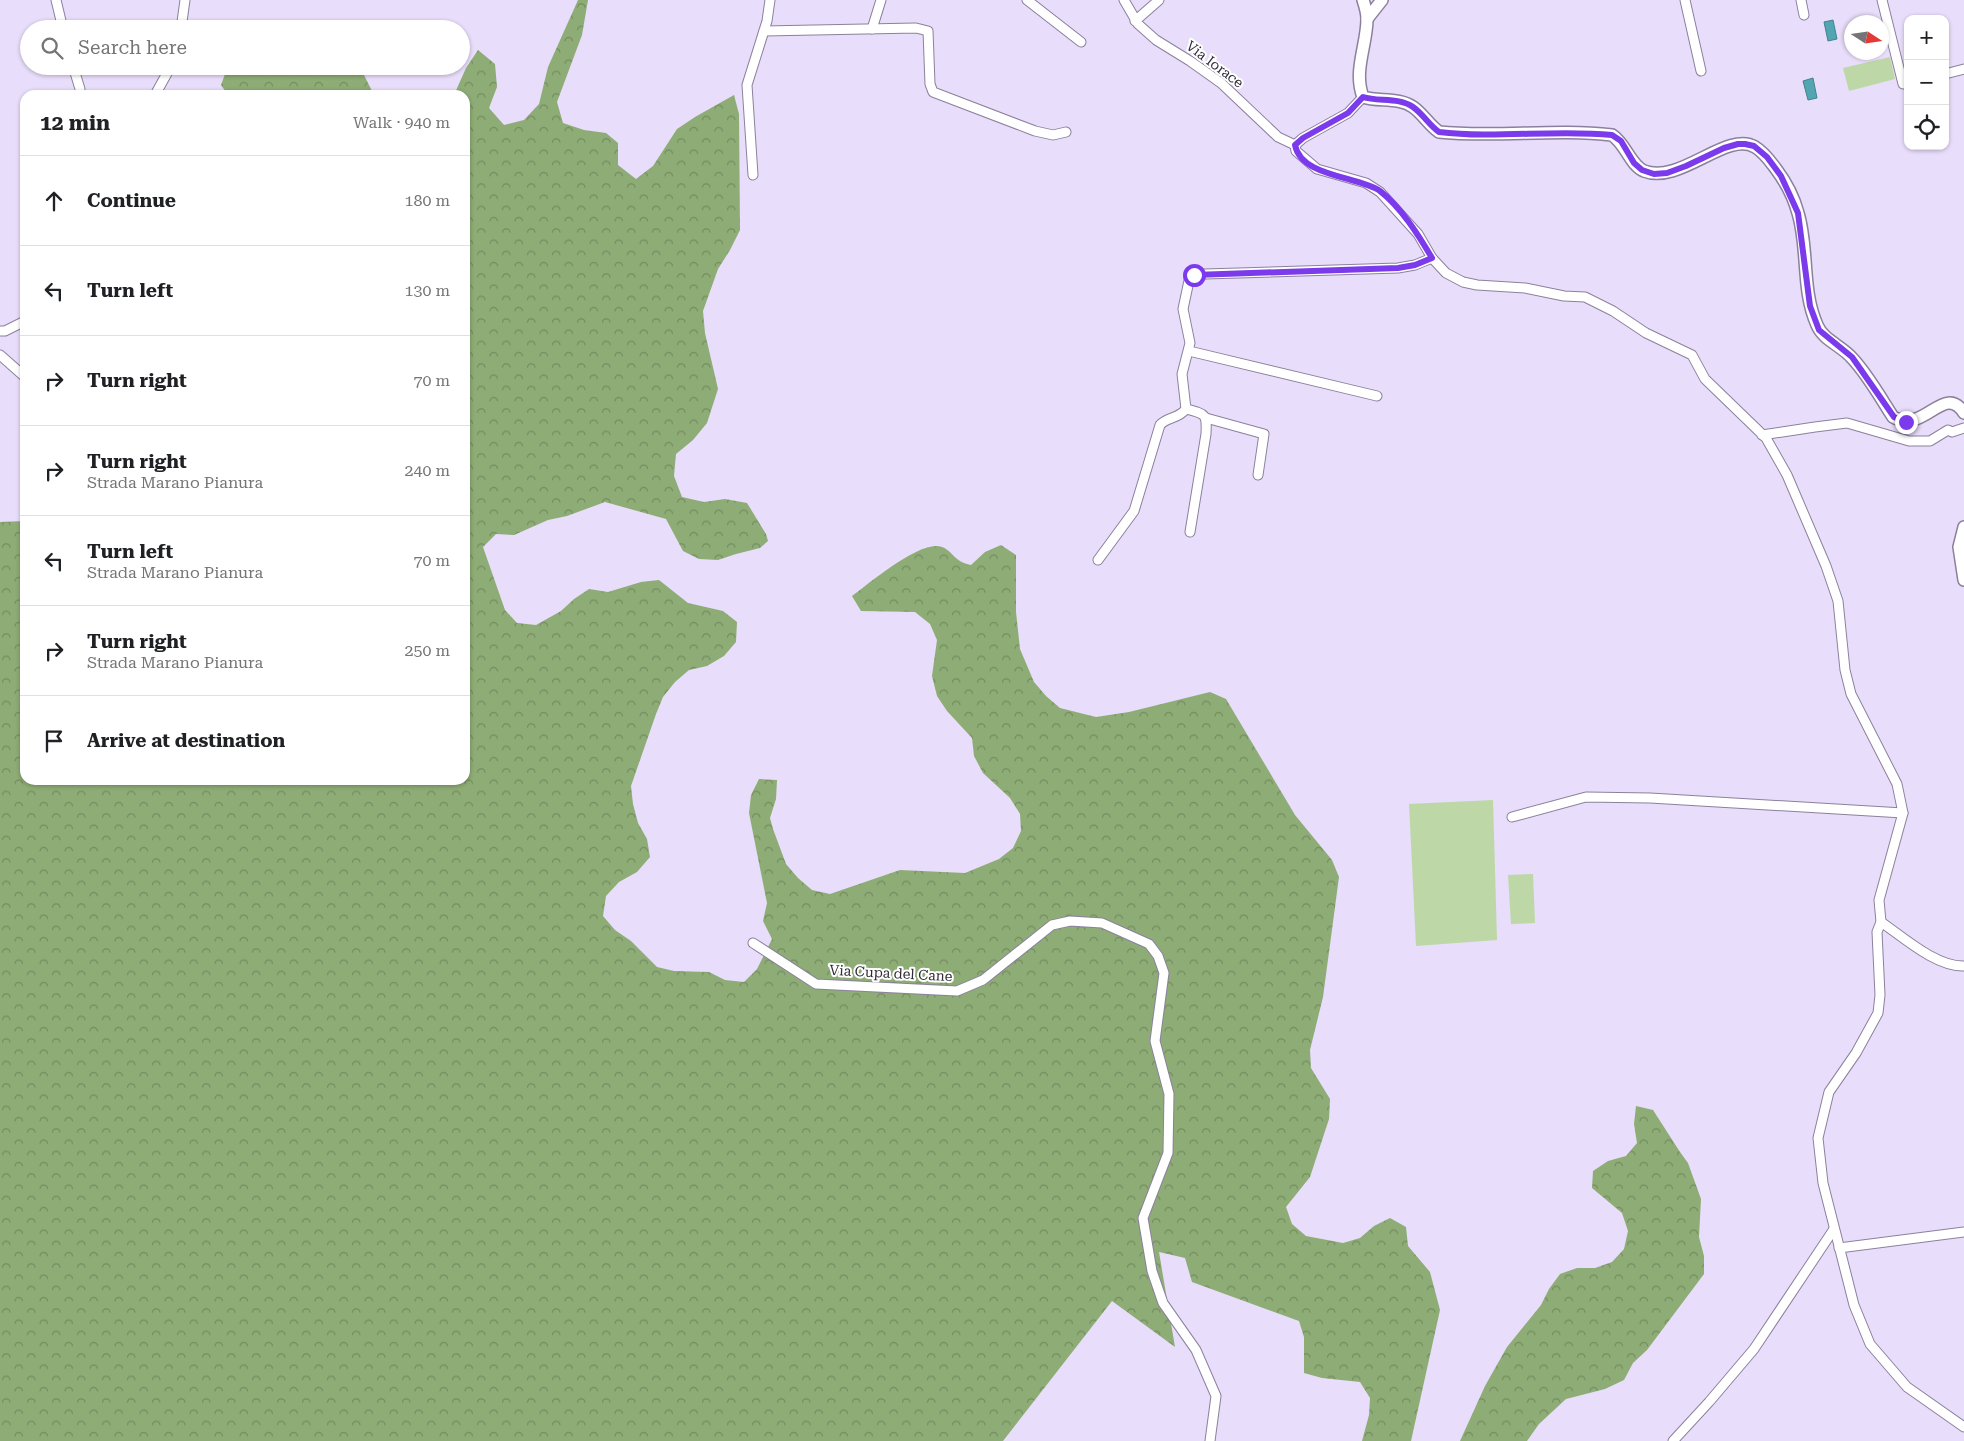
<!DOCTYPE html>
<meta charset="utf-8">
<style>
body{margin:0;font-family:"Roboto Serif",serif;background:#f2f2f2;color:#202124}
.controls{position:absolute;right:15px;top:15px;display:grid;overflow:hidden;border-radius:10px;box-shadow:0 1px 4px #0004}
.controls button{width:45px;height:45px;display:grid;place-items:center;padding:0;border:0;border-bottom:1px solid #e0e0e0;background:#fff;color:#202124;font:25px sans-serif}
.compass{position:absolute;left:1844px;top:15px;width:45px;height:45px;border-radius:50%;background:#fff;box-shadow:0 1px 4px #0004;rotate:102deg}
.stop{position:absolute;width:15px;height:15px;margin:-11px;border:4px solid #7c3aed;border-radius:50%;background:#fff}
.stop.end{background:#7c3aed;border-color:#fff;box-shadow:0 1px 5px #0008}
.list{margin:0;padding:0;list-style:none}
h2{display:flex;justify-content:space-between;align-items:center;height:65px;margin:0;padding:0 20px;font-size:21px}
h2 small{font-size:16px;font-weight:400;color:#757577}
.list li{display:grid;grid-template-columns:32px 1fr auto;gap:15px;align-items:center;box-sizing:border-box;height:90px;padding:0 20px;border-top:1px solid #e0e0e0}
.list b{display:block;font-size:19px;white-space:nowrap}
.list p{margin:0;font-size:16px;white-space:nowrap;color:#757577}
.list em{font-size:16px;font-style:normal;color:#757577}
.icon{flex:none;width:28px;height:28px;fill:none;stroke:currentColor;stroke-width:2;stroke-linecap:round;stroke-linejoin:round}
.map{position:relative;flex:none;width:1964px;height:1441px;overflow:hidden}
.search{position:absolute;background:#fff;box-shadow:0 1px 4px #0004;left:20px;top:20px;width:450px;height:55px;display:flex;align-items:center;gap:12px;box-sizing:border-box;padding:0 18px;border-radius:28px;color:#757577;font-size:19px}
.panel{position:absolute;background:#fff;box-shadow:0 1px 4px #0004;left:20px;top:90px;width:450px;height:695px;border-radius:15px}
.map>svg:first-child{display:block}
.forest{fill:url(#forest-crowns)}
.pitch{fill:#bdd8a6}
.water{fill:#51a6b1;stroke:#47818c}
.lines{fill:none;stroke-linecap:round;stroke-linejoin:round}
.minor-casing{stroke:#8c819c;stroke-width:11}
.tertiary-casing{stroke:#8c819c;stroke-width:14}
.minor{stroke:#fff;stroke-width:9}
.tertiary{stroke:#fff;stroke-width:11}
.route{stroke:#7c3aed;stroke-width:6}
.labels{text-anchor:middle;stroke-width:4;stroke-linejoin:round;paint-order:stroke}
.street-label{font-size:14px;fill:#2f2b36;stroke:#fff}
</style>
<div class="map">
<svg width="1964" height="1441" viewBox="0 0 1964 1441">
<defs>
<pattern id="forest-crowns" width="20" height="18" patternUnits="userSpaceOnUse" patternTransform="scale(1.25)"><rect width="20" height="18" fill="#8eac75"/><path d="M2 6a3 3 0 1 1 6 0M12 15a3 3 0 1 1 6 0" fill="none" stroke="#748c61"/></pattern>
</defs>
<rect width="100%" height="100%" fill="#e8ddfa"/>
<g class="forest">
<path d="M 578,0 L 588,0 L 582,35 L 557,102 L 563,123 L 584,130 L 606,133 L 618,143 L 618,165 L 636,179 L 653,166 L 677,129 L 695,117 L 734,95 L 739,114 L 740,230 L 730,250 L 718,269 L 703,311 L 705,333 L 718,389 L 707,423 L 693,440 L 676,454 L 674,476 L 682,497 L 704,502 L 725,499 L 747,503 L 766,534 L 768,541 L 760,548 L 736,554 L 718,560 L 699,559 L 683,551 L 666,519 L 605,502 L 567,516 L 548,520 L 514,535 L 496,534 L 483,547 L 505,610 L 517,623 L 536,625 L 561,611 L 574,599 L 589,589 L 608,592 L 641,582 L 659,580 L 688,603 L 723,611 L 737,622 L 736,642 L 724,656 L 707,666 L 689,670 L 675,682 L 663,697 L 656,714 L 631,786 L 633,804 L 638,823 L 647,839 L 650,857 L 637,872 L 619,882 L 606,896 L 603,916 L 615,930 L 631,941 L 657,967 L 674,971 L 709,972 L 725,980 L 744,982 L 757,969 L 772,939 L 763,921 L 767,903 L 749,813 L 751,795 L 759,779 L 777,780 L 776,799 L 770,818 L 773,829 L 786,864 L 798,878 L 812,890 L 830,894 L 900,870 L 965,873 L 999,859 L 1013,848 L 1021,831 L 1020,814 L 1010,798 L 983,773 L 974,756 L 972,738 L 947,711 L 937,696 L 932,676 L 937,640 L 930,624 L 915,612 L 861,611 L 852,596 C 870,583 921,539 942,547 C 953,551 954,562 971,565 L 985,552 L 1001,545 L 1016,555 L 1016,612 L 1020,649 L 1034,682 L 1046,696 L 1060,708 L 1096,717 L 1129,712 L 1210,692 L 1226,699 L 1295,815 L 1332,860 L 1339,877 L 1323,997 L 1310,1050 L 1311,1068 L 1330,1099 L 1329,1119 L 1310,1177 L 1286,1207 L 1292,1224 L 1306,1236 L 1343,1243 L 1360,1238 L 1374,1226 L 1390,1218 L 1406,1227 L 1408,1246 L 1430,1272 L 1440,1310 L 1411,1441 L 1362,1441 L 1369,1415 L 1370,1398 L 1360,1382 L 1322,1378 L 1304,1373 L 1304,1337 L 1299,1321 L 1192,1282 L 1185,1258 L 1159,1252 L 1175,1347 L 1112,1301 L 1003,1441 L 0,1441 L 0,522 L 25,521 L 25,780 L 465,780 L 465,95 L 454,95 L 466,68 L 478,50 L 495,64 L 497,87 L 489,108 L 504,125 L 524,120 L 539,104 L 548,67 Z"/>
<polygon points="228,66 353,66 362,71 374,95 228,95 221,85"/>
<polygon points="1636,1106 1653,1110 1680,1152 1688,1163 1701,1199 1699,1237 1704,1256 1704,1274 1647,1350 1633,1363 1624,1380 1605,1389 1566,1399 1539,1424 1527,1441 1460,1441 1485,1386 1507,1347 1541,1305 1549,1289 1560,1274 1577,1268 1595,1268 1612,1262 1624,1249 1628,1231 1622,1213 1592,1188 1593,1171 1608,1161 1626,1156 1637,1143 1634,1124"/>
</g>
<g class="pitch">
<polygon points="1890,57 1895,79 1849,91 1843,68"/>
<polygon points="1493,800 1497,940 1416,946 1409,804"/>
<polygon points="1533,874 1535,923 1511,924 1508,875"/>
</g>
<g class="water">
<polygon points="1833,20 1837,39 1828,41 1824,22"/>
<polygon points="1813,78 1817,98 1808,100 1803,81"/>
</g>
<g class="lines">
<defs>
<g id="minor">
<polyline points="56,0 63,29"/>
<polyline points="1027,0 1081,42"/>
<polyline points="1124,0 1138,24 1156,40 1190,61 1221,83 1278,137 1295,145"/>
<polyline points="1685,0 1701,71"/>
<polyline points="1801,0 1804,15"/>
<polyline points="1882,0 1903,84 1908,82"/>
<polyline points="1135,21 1159,0"/>
<polyline points="181,29 185,0"/>
<polyline points="872,29 881,0"/>
<polyline points="764,31 916,28 928,31 930,84 933,92 1035,131 1053,135 1066,132"/>
<polyline points="73,66 80,89"/>
<polyline points="1945,74 1964,69"/>
<polyline points="155,95 171,66"/>
<polyline points="1363,97 1348,113 1303,138 1295,145 1296,151 1317,169 1366,183 1380,192 1418,234 1432,258 1446,273 1463,282 1477,285 1525,288 1564,296 1585,297 1613,311 1646,333 1692,355 1705,379 1766,438 1787,475 1826,566 1838,601 1845,670 1851,694 1897,784 1903,813 1879,900 1881,922 1877,932 1880,995 1878,1013 1856,1053 1829,1092 1818,1138 1823,1183 1854,1305 1870,1344 1907,1387 1964,1427"/>
<polyline points="753,175 747,85 767,21 770,0"/>
<polyline points="0,331 5,331 25,321"/>
<polyline points="1189,351 1377,396"/>
<polyline points="0,355 25,377"/>
<path d="M 1186,409 C 1206,414 1207,414 1206,434 L 1190,532"/>
<polyline points="1206,418 1264,434 1258,475"/>
<polyline points="1762,435 1815,427 1847,423 1909,441 1930,441 1948,430 1952,432 1964,428"/>
<path d="M 1098,560 L 1134,511 L 1160,425 C 1168,416 1177,420 1186,409 L 1182,374 L 1190,343 L 1183,309 L 1190,276 L 1205,274 L 1398,268 L 1415,265 L 1432,258"/>
<polyline points="1512,817 1586,797 1650,798 1903,813"/>
<path d="M 1881,922 C 1903,937 1936,967 1964,966"/>
<polyline points="753,943 816,984 957,991 983,980 1052,925 1070,921 1102,923 1149,944 1158,956 1164,973 1155,1041 1169,1094 1168,1153 1143,1218 1152,1271 1163,1303 1196,1350 1216,1396 1210,1441"/>
<polyline points="1839,1248 1964,1232"/>
<polyline points="1673,1441 1709,1402 1754,1349 1834,1229"/>
</g>
<g id="tertiary">
<path d="M 1363,0 C 1365,6 1367,13 1367,19 C 1367,45 1353,71 1363,97 C 1378,102 1399,97 1413,107 C 1423,114 1429,125 1439,132 C 1496,138 1555,128 1612,135 C 1626,144 1630,165 1644,171 C 1680,185 1727,130 1755,147 C 1764,152 1770,161 1776,169 C 1785,181 1794,198 1798,213 C 1809,249 1801,289 1817,325 C 1823,340 1842,346 1852,358 C 1868,375 1880,397 1893,417 C 1924,435 1944,382 1964,413"/>
<polyline points="1367,19 1382,0"/>
<polyline points="1964,527 1959,547 1964,580"/>
</g>
</defs>
<use href="#minor" class="minor-casing"/>
<use href="#tertiary" class="tertiary-casing"/>
<use href="#minor" class="minor"/>
<use href="#tertiary" class="tertiary"/>
</g>
<g class="lines">
<path class="route" d="M 1194,275 L 1398,268 L 1415,265 L 1432,258 C 1419,236 1401,207 1380,191 C 1358,176 1301,177 1295,145 L 1303,138 L 1348,113 L 1363,97 C 1378,102 1399,97 1413,107 C 1423,114 1429,125 1439,132 C 1496,139 1555,129 1612,135 L 1621,141 L 1634,163 L 1642,170 L 1654,174 L 1667,173 L 1686,166 L 1724,148 L 1738,144 L 1745,144 L 1754,146 L 1767,157 L 1781,176 L 1798,213 L 1810,306 L 1819,330 L 1852,357 L 1894,417 L 1906,422"/>
</g>
<g class="labels">
<g class="street-label">
<text transform="translate(1215 64) rotate(37)" y="5">Via Iorace</text>
<text transform="translate(891 973) rotate(3)" y="5">Via Cupa del Cane</text>
</g>
</g>
</svg>
<div class="controls">
<button>+</button>
<button>−</button>
<button><svg class="icon" aria-label="locate" viewBox="0 0 24 24"><circle cx="12" cy="12" r="6"/><path d="M12 2v4M12 18v4M2 12h4M18 12h4"/></svg></button>
</div>
<svg class="compass" viewBox="-18 -18 36 36"><path d="M0-13l5 13h-10z" fill="#e53935"/><path d="M0 13l5-13h-10z" fill="#757577"/></svg>
<div class="stop" style="left:1194px;top:275px"></div>
<div class="stop end" style="left:1906px;top:422px"></div>
<div class="search"><svg class="icon" aria-label="search" viewBox="0 0 24 24"><circle cx="10" cy="10" r="6"/><path d="M15 15l6 6"/></svg>Search here</div>
<section class="panel">
<h2>12 min<small>Walk · 940 m</small></h2>
<ul class="list">
<li><svg class="icon" aria-label="ahead" viewBox="0 0 24 24"><path d="M12 20V5M6 11l6-6 6 6"/></svg><div><b>Continue</b></div><em>180 m</em></li>
<li><svg class="icon" aria-label="left" viewBox="0 0 24 24"><path d="M17 20v-9H6M10 6l-5 5 5 5"/></svg><div><b>Turn left</b></div><em>130 m</em></li>
<li><svg class="icon" aria-label="right" viewBox="0 0 24 24"><path d="M7 20v-9h11M14 6l5 5-5 5"/></svg><div><b>Turn right</b></div><em>70 m</em></li>
<li><svg class="icon" aria-label="right" viewBox="0 0 24 24"><path d="M7 20v-9h11M14 6l5 5-5 5"/></svg><div><b>Turn right</b><p>Strada Marano Pianura</p></div><em>240 m</em></li>
<li><svg class="icon" aria-label="left" viewBox="0 0 24 24"><path d="M17 20v-9H6M10 6l-5 5 5 5"/></svg><div><b>Turn left</b><p>Strada Marano Pianura</p></div><em>70 m</em></li>
<li><svg class="icon" aria-label="right" viewBox="0 0 24 24"><path d="M7 20v-9h11M14 6l5 5-5 5"/></svg><div><b>Turn right</b><p>Strada Marano Pianura</p></div><em>250 m</em></li>
<li><svg class="icon" aria-label="arrive" viewBox="0 0 24 24"><path d="M6 21V4h12l-3 4 3 4H6"/></svg><div><b>Arrive at destination</b></div></li>
</ul>
</section>
</div>
